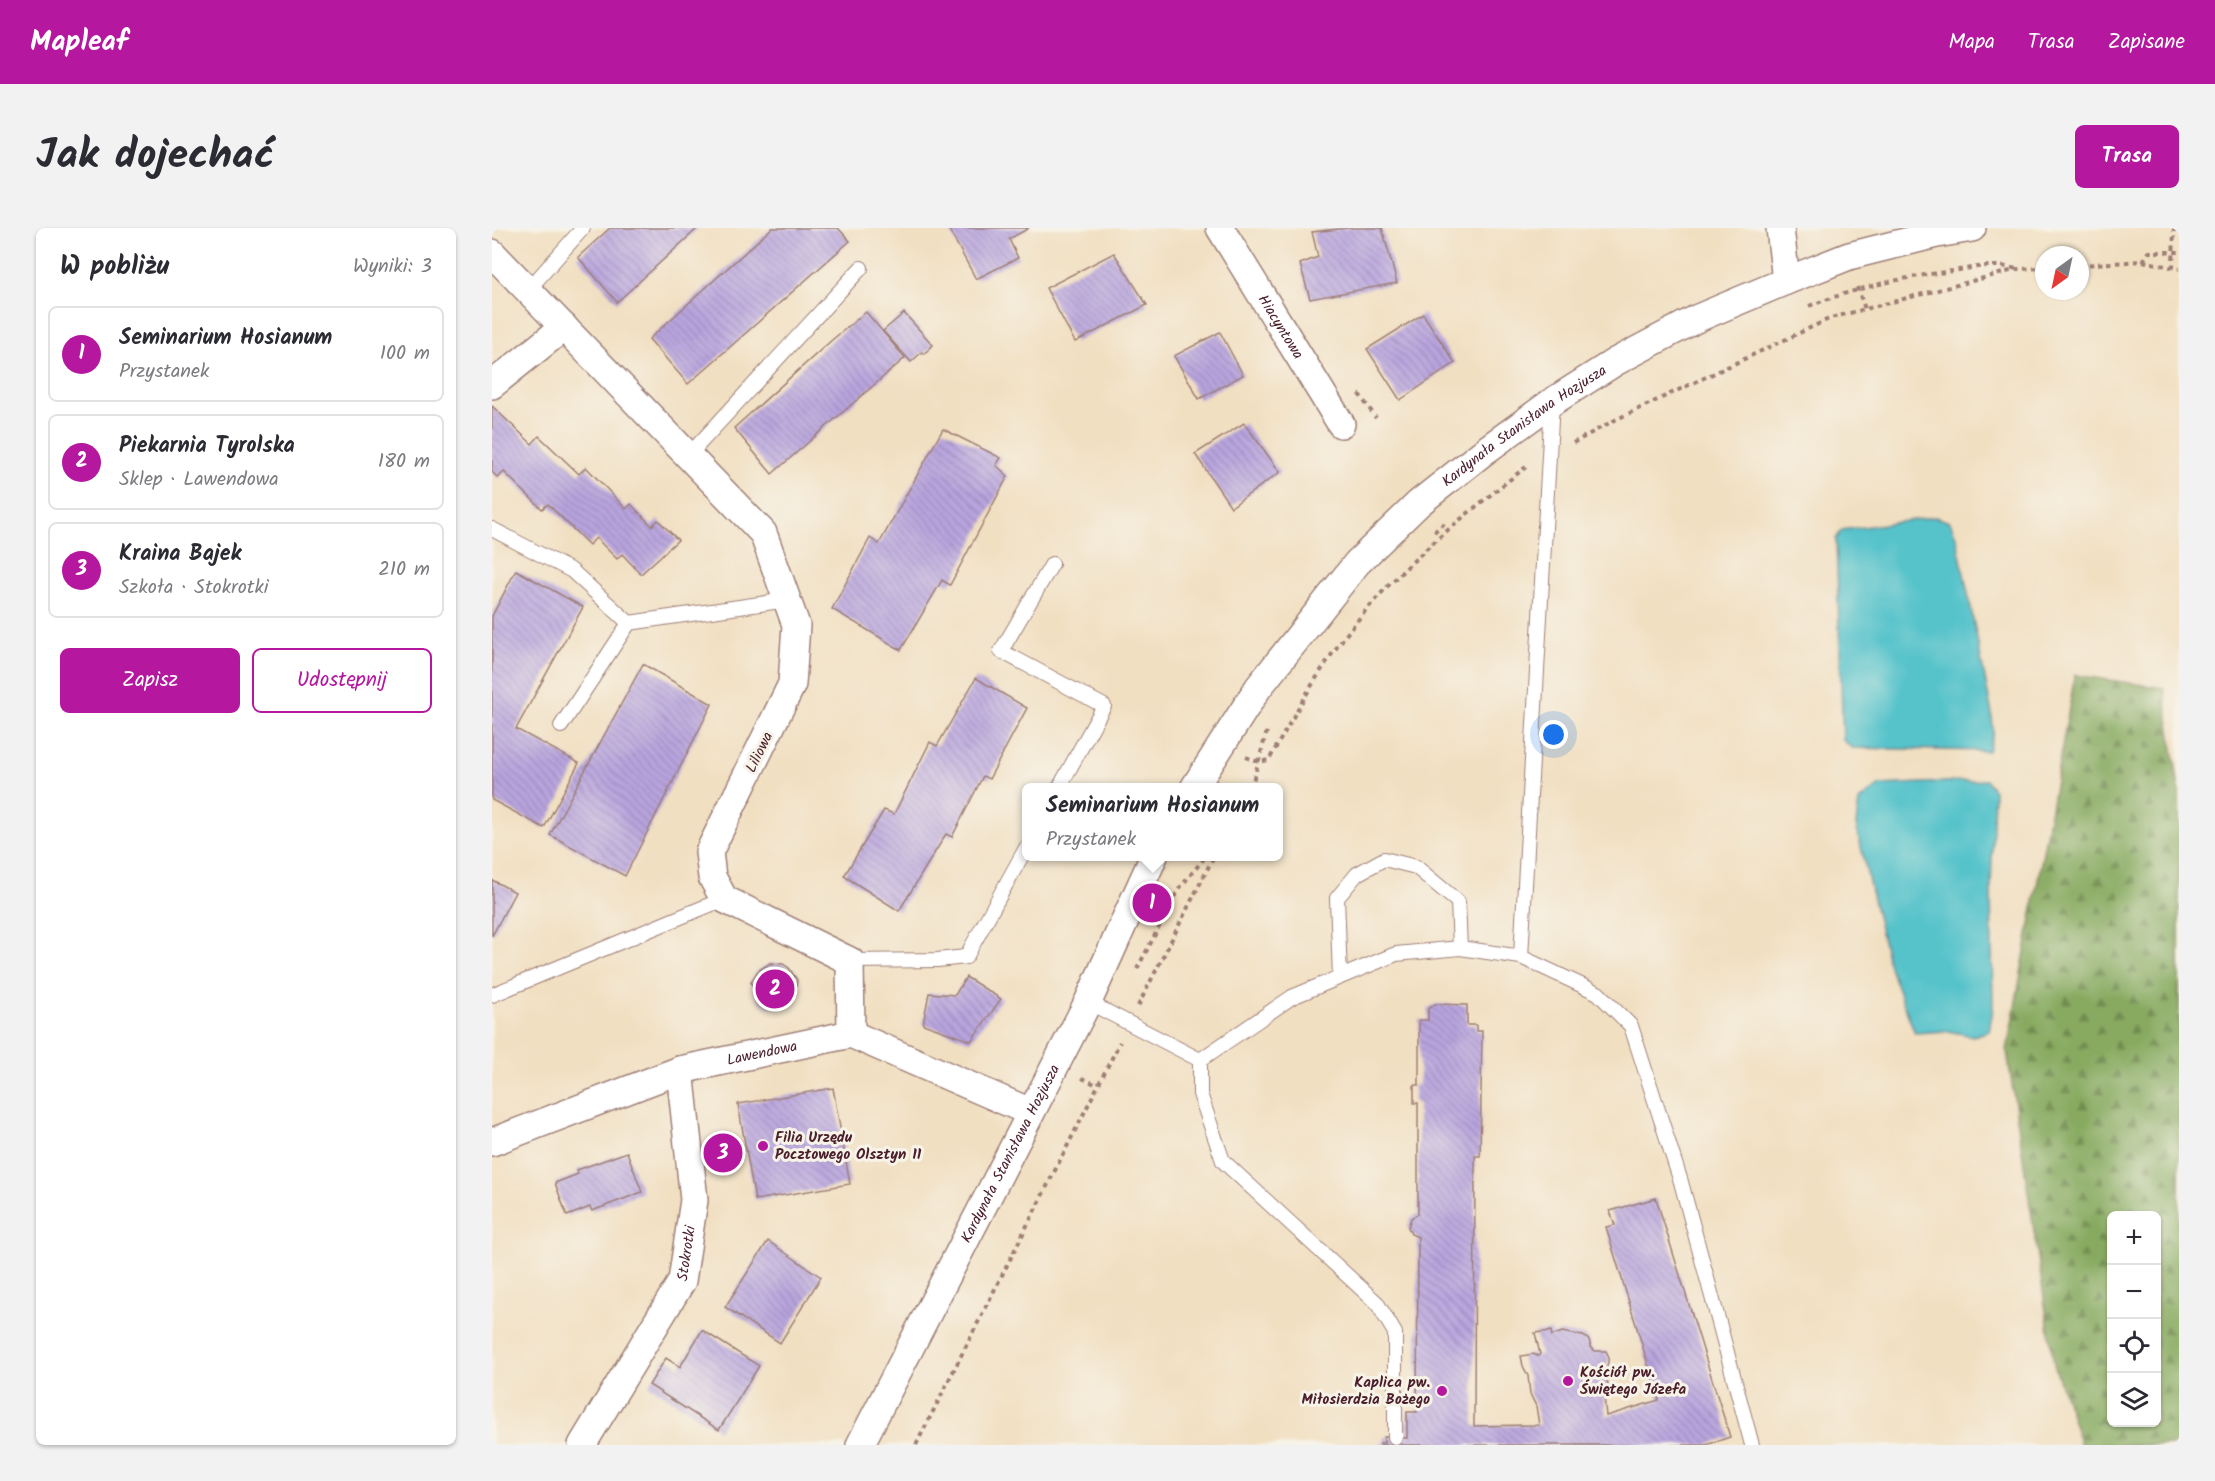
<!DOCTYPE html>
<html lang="pl">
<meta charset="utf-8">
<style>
body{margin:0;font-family:Kalam,sans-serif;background:#f2f2f3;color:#2b2b33}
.controls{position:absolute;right:18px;bottom:18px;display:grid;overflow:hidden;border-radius:9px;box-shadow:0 2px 4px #0004}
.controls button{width:54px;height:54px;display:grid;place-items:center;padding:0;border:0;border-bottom:2px solid #e1e1e2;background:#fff;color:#2b2b33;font:30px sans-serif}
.compass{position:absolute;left:1543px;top:18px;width:54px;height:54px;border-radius:50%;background:#fff;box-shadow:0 2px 4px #0004;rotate:213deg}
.you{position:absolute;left:1062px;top:507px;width:21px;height:21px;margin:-15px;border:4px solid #fff;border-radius:50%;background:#1a73e8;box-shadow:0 0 0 9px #1a73e833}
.badge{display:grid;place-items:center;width:39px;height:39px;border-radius:50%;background:#b5179e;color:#fff;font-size:20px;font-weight:700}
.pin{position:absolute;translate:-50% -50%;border:3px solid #fff;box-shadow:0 2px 6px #0006}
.popup{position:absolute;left:530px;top:555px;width:261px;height:78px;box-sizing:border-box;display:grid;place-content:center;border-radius:9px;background:#fff;filter:drop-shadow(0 2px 4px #0005);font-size:20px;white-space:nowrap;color:#7c7c81}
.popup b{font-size:22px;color:#2b2b33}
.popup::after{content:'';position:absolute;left:50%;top:100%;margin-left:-12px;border:12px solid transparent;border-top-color:#fff}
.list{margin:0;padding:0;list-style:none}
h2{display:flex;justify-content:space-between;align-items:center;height:78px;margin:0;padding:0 24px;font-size:26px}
h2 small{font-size:20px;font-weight:400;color:#7c7c81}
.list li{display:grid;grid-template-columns:39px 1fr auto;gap:18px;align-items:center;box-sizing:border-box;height:96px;margin:0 12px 12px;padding:0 12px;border:2px solid #e1e1e2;border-radius:9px}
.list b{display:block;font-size:22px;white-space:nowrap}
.list p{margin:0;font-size:20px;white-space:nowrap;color:#7c7c81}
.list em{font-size:20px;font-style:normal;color:#7c7c81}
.actions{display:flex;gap:12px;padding:18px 24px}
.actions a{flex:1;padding:14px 0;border:2px solid #b5179e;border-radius:9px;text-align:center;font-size:21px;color:#b5179e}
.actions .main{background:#b5179e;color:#fff}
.icon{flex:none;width:33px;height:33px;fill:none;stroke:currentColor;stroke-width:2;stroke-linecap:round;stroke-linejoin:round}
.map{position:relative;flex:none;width:1687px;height:1217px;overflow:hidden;border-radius:9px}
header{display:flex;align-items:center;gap:36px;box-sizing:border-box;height:84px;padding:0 30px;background:#b5179e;color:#fff}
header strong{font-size:28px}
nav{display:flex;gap:33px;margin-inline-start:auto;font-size:21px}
.intro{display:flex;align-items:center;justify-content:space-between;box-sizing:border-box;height:144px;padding:0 36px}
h1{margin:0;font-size:42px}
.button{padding:15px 27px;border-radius:9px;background:#b5179e;color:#fff;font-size:21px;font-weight:700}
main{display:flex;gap:36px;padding:0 36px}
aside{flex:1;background:#fff;border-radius:9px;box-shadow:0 2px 4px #0004}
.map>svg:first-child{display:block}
.forest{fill:url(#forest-firs);stroke:#686446;stroke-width:1.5;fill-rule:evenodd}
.water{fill:#56c3cb;stroke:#50717b;stroke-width:1.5}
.building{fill:url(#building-back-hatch)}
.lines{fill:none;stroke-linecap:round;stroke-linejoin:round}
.service-casing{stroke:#9e7f76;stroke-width:16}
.minor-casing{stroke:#9e7f76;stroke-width:30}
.path{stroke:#9e7f76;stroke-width:4;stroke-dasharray:4.5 4.5;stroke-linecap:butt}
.service{stroke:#fff;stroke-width:14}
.minor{stroke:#fff;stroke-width:27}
.poi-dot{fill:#b5179e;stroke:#f7f3e8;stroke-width:2}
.labels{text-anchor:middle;stroke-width:6;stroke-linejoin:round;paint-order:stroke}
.street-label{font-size:15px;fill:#4a1f2b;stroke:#f7f3e8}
.poi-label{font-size:15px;font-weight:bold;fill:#4a1f2b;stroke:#f7f3e8;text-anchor:start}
</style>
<header>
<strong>Mapleaf</strong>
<nav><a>Mapa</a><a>Trasa</a><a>Zapisane</a></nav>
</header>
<div class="intro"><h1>Jak dojechać</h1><a class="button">Trasa</a></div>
<main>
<aside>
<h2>W pobliżu<small>Wyniki: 3</small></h2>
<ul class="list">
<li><span class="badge">1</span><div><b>Seminarium Hosianum</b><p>Przystanek</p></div><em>100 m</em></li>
<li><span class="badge">2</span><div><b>Piekarnia Tyrolska</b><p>Sklep · Lawendowa</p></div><em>180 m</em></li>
<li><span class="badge">3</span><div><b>Kraina Bajek</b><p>Szkoła · Stokrotki</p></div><em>210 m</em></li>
</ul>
<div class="actions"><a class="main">Zapisz</a><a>Udostępnij</a></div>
</aside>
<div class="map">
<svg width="1687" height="1217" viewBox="0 0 1687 1217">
<defs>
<pattern id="forest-firs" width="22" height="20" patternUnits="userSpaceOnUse" patternTransform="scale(1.5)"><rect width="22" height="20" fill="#87aa60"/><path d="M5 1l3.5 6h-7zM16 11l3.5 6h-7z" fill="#708a4f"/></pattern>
<pattern id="building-back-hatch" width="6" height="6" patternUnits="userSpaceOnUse" patternTransform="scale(1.5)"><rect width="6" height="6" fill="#b9a5df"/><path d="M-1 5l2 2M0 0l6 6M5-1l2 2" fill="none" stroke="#9886b5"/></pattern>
</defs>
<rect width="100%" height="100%" fill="#f7f3e8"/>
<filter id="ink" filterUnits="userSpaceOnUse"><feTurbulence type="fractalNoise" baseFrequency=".0167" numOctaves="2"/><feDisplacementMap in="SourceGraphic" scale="12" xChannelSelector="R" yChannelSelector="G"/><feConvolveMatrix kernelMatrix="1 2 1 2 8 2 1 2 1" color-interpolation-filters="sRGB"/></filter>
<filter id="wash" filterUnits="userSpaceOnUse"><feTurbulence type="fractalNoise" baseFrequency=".008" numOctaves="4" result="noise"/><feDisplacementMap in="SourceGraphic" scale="24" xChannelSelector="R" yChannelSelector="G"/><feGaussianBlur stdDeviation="1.35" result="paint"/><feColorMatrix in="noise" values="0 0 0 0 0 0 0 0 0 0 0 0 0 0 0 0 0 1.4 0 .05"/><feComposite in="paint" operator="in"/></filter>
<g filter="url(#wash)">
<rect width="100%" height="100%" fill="#f1dfc1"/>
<path class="forest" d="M 1583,447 L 1672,460 L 1687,562 L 1687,1217 L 1589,1217 L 1562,1136 L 1515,823 ZM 1620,988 L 1664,988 L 1664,1194 L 1620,1194 Z"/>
<g class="water">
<polygon points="1443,289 1458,294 1465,311 1500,486 1501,505 1496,523 1360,520 1351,512 1344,311 1350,302"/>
<polygon points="1494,552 1502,562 1499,661 1501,781 1497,803 1481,808 1456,803 1423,805 1397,738 1380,667 1364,597 1367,573 1388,557"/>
</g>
<g id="blocks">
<g class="building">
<polygon points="118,0 206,0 125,74 86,29"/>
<polygon points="280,0 346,0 358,13 196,156 157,111"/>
<polygon points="456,0 537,0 517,11 526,30 484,51"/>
<polygon points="856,0 890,0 905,55 818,71 808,36 826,29 820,4"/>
<polygon points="622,25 655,77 583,114 554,60"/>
<polygon points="374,84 413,130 280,246 242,200 341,111"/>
<polygon points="412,85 441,117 432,126 430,124 419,134 391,103"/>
<polygon points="931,86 963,135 908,172 875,121"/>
<polygon points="728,104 751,147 707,171 682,128"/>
<polygon points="0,178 40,216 47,208 87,246 94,239 134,281 139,276 160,298 166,292 186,312 149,346 130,326 125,331 104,310 97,317 56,276 50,281 12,244 6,250 0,244"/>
<polygon points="752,195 788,244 739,279 703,226"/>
<polygon points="451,201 509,230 504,237 516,248 458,357 450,352 409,422 340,381 378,310 387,316"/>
<polygon points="24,342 91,379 24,501 87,535 52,600 0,572 0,388"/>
<polygon points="151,436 220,476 133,648 58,607"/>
<polygon points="484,450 535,480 497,551 491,548 460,609 454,606 407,683 352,648 392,582 402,586 438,514 445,518"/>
<polygon points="0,652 23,664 0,708"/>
<polygon points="278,735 291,736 297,740 305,752 303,766 299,773 285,779 277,779 270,775 265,770 259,754 266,743"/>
<polygon points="474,749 509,771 479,813 431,796 437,765 463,767"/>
<polygon points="943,776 975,777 975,797 984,797 984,803 990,803 988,928 983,928 982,1198 1047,1197 1044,1178 1038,1166 1036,1148 1031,1138 1029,1128 1041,1126 1046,1128 1048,1126 1043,1105 1059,1103 1060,1108 1070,1104 1091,1108 1097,1112 1099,1119 1103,1123 1114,1123 1117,1129 1114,1143 1116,1158 1112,1168 1114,1188 1167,1172 1114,999 1123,997 1118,983 1164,970 1238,1209 1214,1217 888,1217 888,1215 892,1215 892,1209 915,1210 915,1184 925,1184 926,1009 919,1006 916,999 919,990 926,986 926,875 922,875 922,857 927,857 927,792 936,792 936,781"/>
<polygon points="341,860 358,956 263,972 246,876"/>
<polygon points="135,924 150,964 100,983 98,979 75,988 63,955 86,946 85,942"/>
<polygon points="276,1013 329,1049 288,1115 233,1079"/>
<polygon points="210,1102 267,1138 227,1202 157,1157 174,1130 188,1139"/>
</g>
</g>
</g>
<g filter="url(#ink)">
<use href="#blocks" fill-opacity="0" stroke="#9e7f76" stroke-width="1.5"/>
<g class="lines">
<defs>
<g id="service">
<polyline points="36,62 91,0"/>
<polyline points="196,228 369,40"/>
<polyline points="0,301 80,343 137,395"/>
<polyline points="560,336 509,423 612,478 567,560"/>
<polyline points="69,498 137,395 295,372"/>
<polyline points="1029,729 1060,174"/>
<polyline points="358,733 445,732 474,729 534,620"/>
<polyline points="848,749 845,670 865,646 892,631 924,639 966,674 968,720"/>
<polyline points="0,767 232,671"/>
<polyline points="596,774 708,832 800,769 904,726 968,720 1029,729 1106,765 1139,798 1189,954 1260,1217"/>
<polyline points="708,832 708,866 731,933 885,1075 903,1105 903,1209"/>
</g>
<g id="minor">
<path id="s1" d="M 728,0 L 849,196"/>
<polyline points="1288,0 1294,53"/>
<polyline points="0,25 271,305 304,397 300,456 217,624 220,649 232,671 358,733 359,806"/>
<polyline points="0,157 72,99"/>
<path id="s2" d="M 702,560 L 766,460 L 865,335 L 927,275 L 994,222 L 1060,174 L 1123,134 L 1206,90 L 1294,53 L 1357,28 L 1445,6 L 1480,0"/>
<path id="s3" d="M 0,914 L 188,842 L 359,806 L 538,884"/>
<path id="s4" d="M 90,1217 L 190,1053 L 202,972 L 188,842"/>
<path id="s5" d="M 368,1217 L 596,774 L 662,628"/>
</g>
</defs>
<use href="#service" class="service-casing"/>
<use href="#minor" class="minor-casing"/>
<g class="path">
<polyline points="1651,33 1657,24 1687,24"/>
<polyline points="1588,37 1651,33 1687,41"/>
<polyline points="1681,40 1682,0"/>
<polyline points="1365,59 1373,81"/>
<path d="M 1317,78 C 1364,60 1411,49 1461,43 C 1486,39 1501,35 1525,41"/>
<polyline points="867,166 884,190"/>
<polyline points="1081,215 1123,192 1339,90 1526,41 1552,40"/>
<polyline points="942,304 955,293"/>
<path d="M 754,529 L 767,534 L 777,532 C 804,484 830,435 865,393 C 913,334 975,285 1034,239"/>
<polyline points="759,560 775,503"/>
<polyline points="645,741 687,661 714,628"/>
<polyline points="646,778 721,630 719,628"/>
<polyline points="590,850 605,857"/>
<polyline points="424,1217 628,814"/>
</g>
<use href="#service" class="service"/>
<use href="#minor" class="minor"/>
</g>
</g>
<g class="poi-dot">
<circle cx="271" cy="918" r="6"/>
<circle cx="1076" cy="1153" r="6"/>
<circle cx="950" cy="1163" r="6"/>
</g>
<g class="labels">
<g class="street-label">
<text dy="5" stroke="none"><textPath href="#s1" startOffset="116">Hiacyntowa</textPath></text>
<text dy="5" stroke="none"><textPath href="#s2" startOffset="495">Kardynała Stanisława Hozjusza</textPath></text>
<text transform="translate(267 524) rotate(-64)" y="5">Liliowa</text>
<text dy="5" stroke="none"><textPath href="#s3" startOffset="285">Lawendowa</textPath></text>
<text dy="5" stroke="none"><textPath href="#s5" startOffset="328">Kardynała Stanisława Hozjusza</textPath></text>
<text dy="5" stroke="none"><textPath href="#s4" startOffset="220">Stokrotki</textPath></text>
</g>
<g class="poi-label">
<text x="283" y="914">Filia Urzędu<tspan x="283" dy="17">Pocztowego Olsztyn 11</tspan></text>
<text x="1088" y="1149">Kościół pw.<tspan x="1088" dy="17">Świętego Józefa</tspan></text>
<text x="938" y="1159" text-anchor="end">Kaplica pw.<tspan x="938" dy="17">Miłosierdzia Bożego</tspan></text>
</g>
</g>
</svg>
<div class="controls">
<button>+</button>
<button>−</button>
<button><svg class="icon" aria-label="locate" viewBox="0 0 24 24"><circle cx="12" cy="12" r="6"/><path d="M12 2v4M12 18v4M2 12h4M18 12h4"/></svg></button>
<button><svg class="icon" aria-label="layers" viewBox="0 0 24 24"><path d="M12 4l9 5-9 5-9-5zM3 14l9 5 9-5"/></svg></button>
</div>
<svg class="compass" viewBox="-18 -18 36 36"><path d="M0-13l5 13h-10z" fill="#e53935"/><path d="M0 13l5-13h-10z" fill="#7c7c81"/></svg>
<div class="you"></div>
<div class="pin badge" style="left:660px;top:675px">1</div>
<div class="popup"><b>Seminarium Hosianum</b>Przystanek</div>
<div class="pin badge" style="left:283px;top:761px">2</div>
<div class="pin badge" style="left:231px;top:925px">3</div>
</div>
</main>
